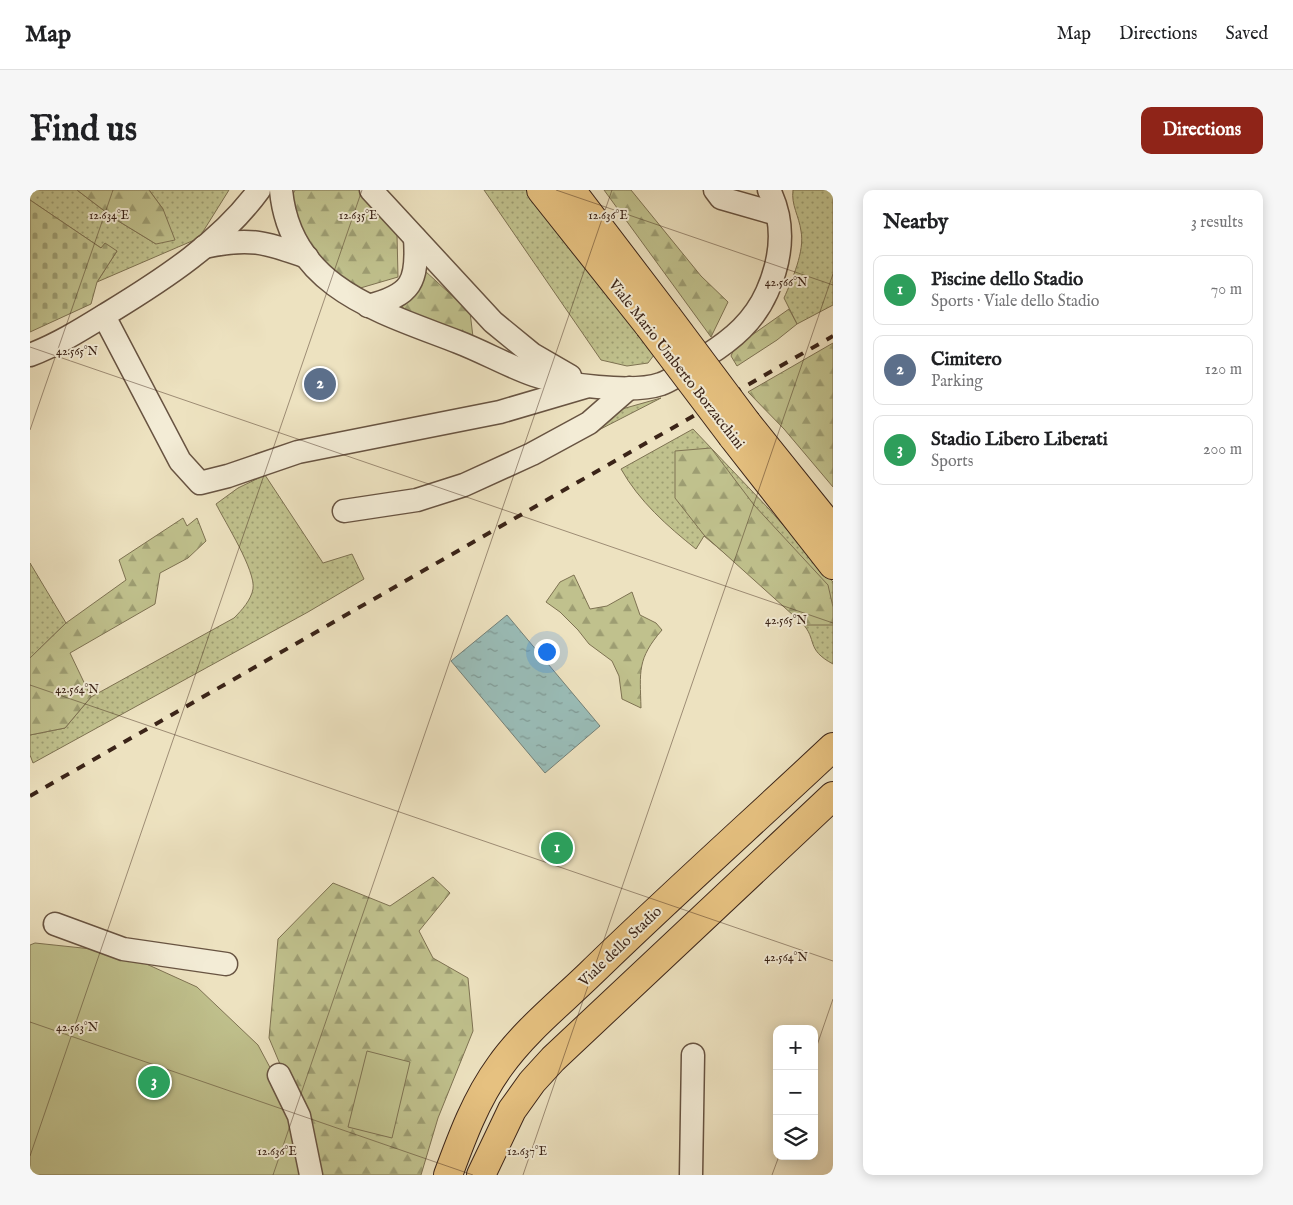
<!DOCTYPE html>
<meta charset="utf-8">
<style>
body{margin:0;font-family:"IM FELL English",serif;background:#f6f6f6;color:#202124}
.controls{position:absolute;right:15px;bottom:15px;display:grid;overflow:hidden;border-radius:10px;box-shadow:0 2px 12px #0003}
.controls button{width:45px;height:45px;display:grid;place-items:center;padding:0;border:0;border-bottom:1px solid #e0e0e0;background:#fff;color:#202124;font:25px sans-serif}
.you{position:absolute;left:516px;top:461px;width:18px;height:18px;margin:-12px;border:4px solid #fff;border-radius:50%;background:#1a73e8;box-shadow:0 0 0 8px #1a73e833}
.badge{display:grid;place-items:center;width:32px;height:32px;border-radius:50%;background:#8f2418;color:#fff;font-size:16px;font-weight:700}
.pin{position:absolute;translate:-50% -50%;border:2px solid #fff;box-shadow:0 1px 5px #0006}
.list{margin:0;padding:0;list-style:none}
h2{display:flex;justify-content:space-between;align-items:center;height:65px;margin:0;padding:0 20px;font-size:21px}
h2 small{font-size:16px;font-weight:400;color:#757577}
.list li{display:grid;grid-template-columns:32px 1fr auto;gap:15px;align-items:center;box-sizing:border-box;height:70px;margin:0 10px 10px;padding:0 10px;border:1px solid #e0e0e0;border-radius:10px}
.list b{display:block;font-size:19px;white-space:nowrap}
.list p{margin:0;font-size:16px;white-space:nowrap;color:#757577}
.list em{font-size:16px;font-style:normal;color:#757577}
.icon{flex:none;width:28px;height:28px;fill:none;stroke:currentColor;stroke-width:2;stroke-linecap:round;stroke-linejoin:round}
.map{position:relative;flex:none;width:803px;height:985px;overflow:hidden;border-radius:10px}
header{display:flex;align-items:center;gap:30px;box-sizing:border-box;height:70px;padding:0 25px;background:#fff;border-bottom:1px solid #e0e0e0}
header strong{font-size:24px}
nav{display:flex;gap:28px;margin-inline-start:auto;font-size:18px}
.intro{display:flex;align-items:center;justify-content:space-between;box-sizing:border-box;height:120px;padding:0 30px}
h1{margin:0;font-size:35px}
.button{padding:12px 22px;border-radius:10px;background:#8f2418;color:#fff;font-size:18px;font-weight:700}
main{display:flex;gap:30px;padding:0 30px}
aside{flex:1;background:#fff;border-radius:10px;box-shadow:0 2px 12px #0003}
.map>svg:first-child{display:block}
.green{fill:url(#green-dots);stroke:#7e7252}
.forest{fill:url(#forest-firs);stroke:#7e7252}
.cemetery{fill:url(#cemetery-stones);stroke:#7e7252}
.pitch{fill:#c0c18d;stroke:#7e7252}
.water{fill:url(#water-ripples);stroke:#748078}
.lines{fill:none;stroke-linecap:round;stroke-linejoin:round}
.minor-casing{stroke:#685442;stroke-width:25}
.major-casing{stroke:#3b2418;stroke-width:30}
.minor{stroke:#f3ecd6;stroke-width:22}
.major{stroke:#e6c180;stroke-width:28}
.rail{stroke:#3b2418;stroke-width:4;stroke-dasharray:9 9;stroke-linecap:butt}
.major-bridge-casing{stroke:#3b2418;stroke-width:30;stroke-linecap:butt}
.major-bridge{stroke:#e6c180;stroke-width:28}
.ticks{fill:none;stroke:#3b2418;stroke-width:1;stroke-opacity:0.45}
.labels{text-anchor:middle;stroke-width:4;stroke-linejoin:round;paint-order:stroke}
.street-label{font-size:15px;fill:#3b2418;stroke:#f3ecd6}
.ticks-label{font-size:12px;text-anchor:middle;fill:#3b2418;stroke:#f3ecd6;stroke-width:4;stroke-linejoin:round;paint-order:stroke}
</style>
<header>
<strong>Map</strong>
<nav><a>Map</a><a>Directions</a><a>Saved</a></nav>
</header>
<div class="intro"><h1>Find us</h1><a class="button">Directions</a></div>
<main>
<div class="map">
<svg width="803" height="985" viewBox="0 0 803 985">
<defs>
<pattern id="green-dots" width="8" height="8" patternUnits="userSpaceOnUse" patternTransform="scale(1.25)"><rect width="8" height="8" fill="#c0c18d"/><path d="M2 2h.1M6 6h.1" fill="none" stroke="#9d9d72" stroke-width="1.8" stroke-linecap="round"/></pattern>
<pattern id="forest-firs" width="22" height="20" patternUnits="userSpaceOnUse" patternTransform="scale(1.25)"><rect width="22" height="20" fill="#c0c18d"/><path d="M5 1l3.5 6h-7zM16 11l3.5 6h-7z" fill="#9d9d72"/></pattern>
<pattern id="cemetery-stones" width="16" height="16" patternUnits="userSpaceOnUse" patternTransform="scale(1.25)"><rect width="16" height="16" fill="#c0c18d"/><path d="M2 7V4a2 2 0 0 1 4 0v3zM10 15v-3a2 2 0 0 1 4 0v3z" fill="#9d9d72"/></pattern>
<pattern id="water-ripples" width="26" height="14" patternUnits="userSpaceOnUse" patternTransform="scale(1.25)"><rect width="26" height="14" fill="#9abdb8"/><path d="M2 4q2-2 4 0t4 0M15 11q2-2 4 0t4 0" fill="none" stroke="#7f9995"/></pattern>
</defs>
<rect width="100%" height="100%" fill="#ede2c0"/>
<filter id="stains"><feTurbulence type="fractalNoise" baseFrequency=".004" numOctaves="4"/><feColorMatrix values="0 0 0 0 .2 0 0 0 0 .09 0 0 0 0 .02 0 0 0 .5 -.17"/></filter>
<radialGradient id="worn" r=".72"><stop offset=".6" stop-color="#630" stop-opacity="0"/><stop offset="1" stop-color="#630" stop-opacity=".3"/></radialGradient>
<g class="green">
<polygon points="0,0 47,0 85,29 126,54 133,19 119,0 199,0 169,48 67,92 87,61 71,58 0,10"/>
<polygon points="454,0 500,0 624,165 618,173 597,176 571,170"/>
<path d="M 763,0 L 803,0 L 803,115 L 767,134 L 754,108 C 762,90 775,61 771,41 C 769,26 761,15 763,0 Z"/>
<polygon points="631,208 559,245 592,219"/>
<path d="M 663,239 L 739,319 L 803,392 L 803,474 C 775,459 788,450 772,433 C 743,401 707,374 674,346 L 666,359 C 637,336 609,311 591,279 Z"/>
<path d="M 235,285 L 293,373 L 322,364 L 334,389 L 278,422 L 3,573 L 0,565 L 0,545 L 35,538 L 61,507 L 204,428 C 212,420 221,410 223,399 C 226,381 195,332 186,314 L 208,298 Z"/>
<polygon points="0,373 36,433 0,468"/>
</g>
<g class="forest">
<polygon points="47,0 119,0 133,19 145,50 126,54 85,29"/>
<polygon points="265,0 333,0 367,44 368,87 327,99 278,61 259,12"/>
<polygon points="574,0 601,0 671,86 698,112 681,147"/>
<polygon points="395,81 440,122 443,147 395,132 372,117"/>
<polygon points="759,119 767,134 747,150 707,176 701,166 705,157"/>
<polygon points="803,153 803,297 754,239 718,202"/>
<polygon points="681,258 724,315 798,395 803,417 803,435 774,435 674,345 645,308 645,261"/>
<polygon points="153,328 157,336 167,328 176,351 158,368 130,383 125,414 40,463 61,507 35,538 0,545 0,468 36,433 96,390 89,370"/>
<path d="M 544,385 L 560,419 L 577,416 L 602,402 L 610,425 L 626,433 L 632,440 C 607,469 610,481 611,518 L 592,509 L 589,486 L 582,471 L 559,454 L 548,440 L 530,422 L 516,412 L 530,392 Z"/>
<polygon points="403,687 420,703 389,741 403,768 438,788 443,841 408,928 391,985 286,985 273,929 239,848 248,749 303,693 360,716"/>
</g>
<polygon class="cemetery" points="0,10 71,58 75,53 87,61 67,92 61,114 0,142"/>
<g class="pitch">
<polygon points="5,753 90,762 167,797 228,855 268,930 276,985 0,985 0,755"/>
<polygon points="337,861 380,872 362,948 318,937"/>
</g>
<polygon class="water" points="477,425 570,536 515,583 421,471"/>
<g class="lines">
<defs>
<g id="minor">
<path d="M 251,0 C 260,98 351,122 428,152 C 454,162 478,176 504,185 C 534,195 602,204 631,194 C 647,188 662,176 676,166 C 703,149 724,131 737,102 C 752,68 756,34 739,0"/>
<polyline points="341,0 463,132 502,164 540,186"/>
<polyline points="685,0 691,8 747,24"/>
<path d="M 174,57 C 219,47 235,52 277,67"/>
<path d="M 338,116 C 382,105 388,92 385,48"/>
<polyline points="74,126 150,271 170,293 198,286 268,262 470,222 555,197"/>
<path d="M 0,165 C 29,154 54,138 80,122 C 134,89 191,52 229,0"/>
<polyline points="314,321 387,310 434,295 502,264 559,233 599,198"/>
<polyline points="25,734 93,759 196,774"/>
<polyline points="249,885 269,926 281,985"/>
<polyline points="661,985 663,865"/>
</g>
<g id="major">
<polyline points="511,0 619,136"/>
<polyline points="541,0 637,126"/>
<polyline points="717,233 803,340"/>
<polyline points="702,246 803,375"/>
<path d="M 418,985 C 432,947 446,909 470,876 C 494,842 530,813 560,784 C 639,707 722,633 803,557"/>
<polyline points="451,985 482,920 502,892 523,869 803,606"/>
</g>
</defs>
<use href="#minor" class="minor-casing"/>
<use href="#major" class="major-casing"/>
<use href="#minor" class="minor"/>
<use href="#major" class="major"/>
<polyline class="rail" points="0,606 803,146"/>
<defs>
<g id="major-bridge">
<polyline points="637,126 717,233"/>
<polyline points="619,136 702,246"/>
</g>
</defs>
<use href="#major-bridge" class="major-bridge-casing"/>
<use href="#major-bridge" class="major-bridge"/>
</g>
<path class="ticks" d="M 526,0 L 803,95M 0,157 L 803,433M 0,240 L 83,0M 0,495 L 803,771M 0,832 L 443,985M 784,864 L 803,809M 0,966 L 332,0M 243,985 L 582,0M 493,985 L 803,84M 742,985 L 749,966"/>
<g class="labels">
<g class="street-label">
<text transform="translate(647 174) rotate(52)" y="5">Viale Mario Umberto Borzacchini</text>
<text transform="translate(590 756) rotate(-44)" y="5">Viale dello Stadio</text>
</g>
</g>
<g class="ticks-label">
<text x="328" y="29">12.635°E</text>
<text x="79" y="29">12.634°E</text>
<text x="578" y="29">12.636°E</text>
<text x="756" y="96">42.566°N</text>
<text x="47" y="165">42.565°N</text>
<text x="756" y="434">42.565°N</text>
<text x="47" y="503">42.564°N</text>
<text x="756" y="771">42.564°N</text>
<text x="47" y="841">42.563°N</text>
<text x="247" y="965">12.636°E</text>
<text x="497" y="965">12.637°E</text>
</g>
<rect width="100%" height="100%" filter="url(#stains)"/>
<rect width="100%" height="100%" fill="url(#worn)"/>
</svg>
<div class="controls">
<button>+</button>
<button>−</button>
<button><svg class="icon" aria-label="layers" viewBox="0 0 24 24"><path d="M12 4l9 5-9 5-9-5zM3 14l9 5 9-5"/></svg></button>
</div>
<div class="you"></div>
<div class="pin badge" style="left:527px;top:658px;background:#2e9e5b">1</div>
<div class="pin badge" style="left:290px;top:194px;background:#5c6f8a">2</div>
<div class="pin badge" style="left:124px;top:892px;background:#2e9e5b">3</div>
</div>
<aside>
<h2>Nearby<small>3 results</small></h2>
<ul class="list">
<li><span class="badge" style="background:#2e9e5b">1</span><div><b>Piscine dello Stadio</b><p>Sports · Viale dello Stadio</p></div><em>70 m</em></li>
<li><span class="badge" style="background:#5c6f8a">2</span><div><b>Cimitero</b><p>Parking</p></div><em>120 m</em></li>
<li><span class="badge" style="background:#2e9e5b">3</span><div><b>Stadio Libero Liberati</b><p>Sports</p></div><em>200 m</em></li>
</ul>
</aside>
</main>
